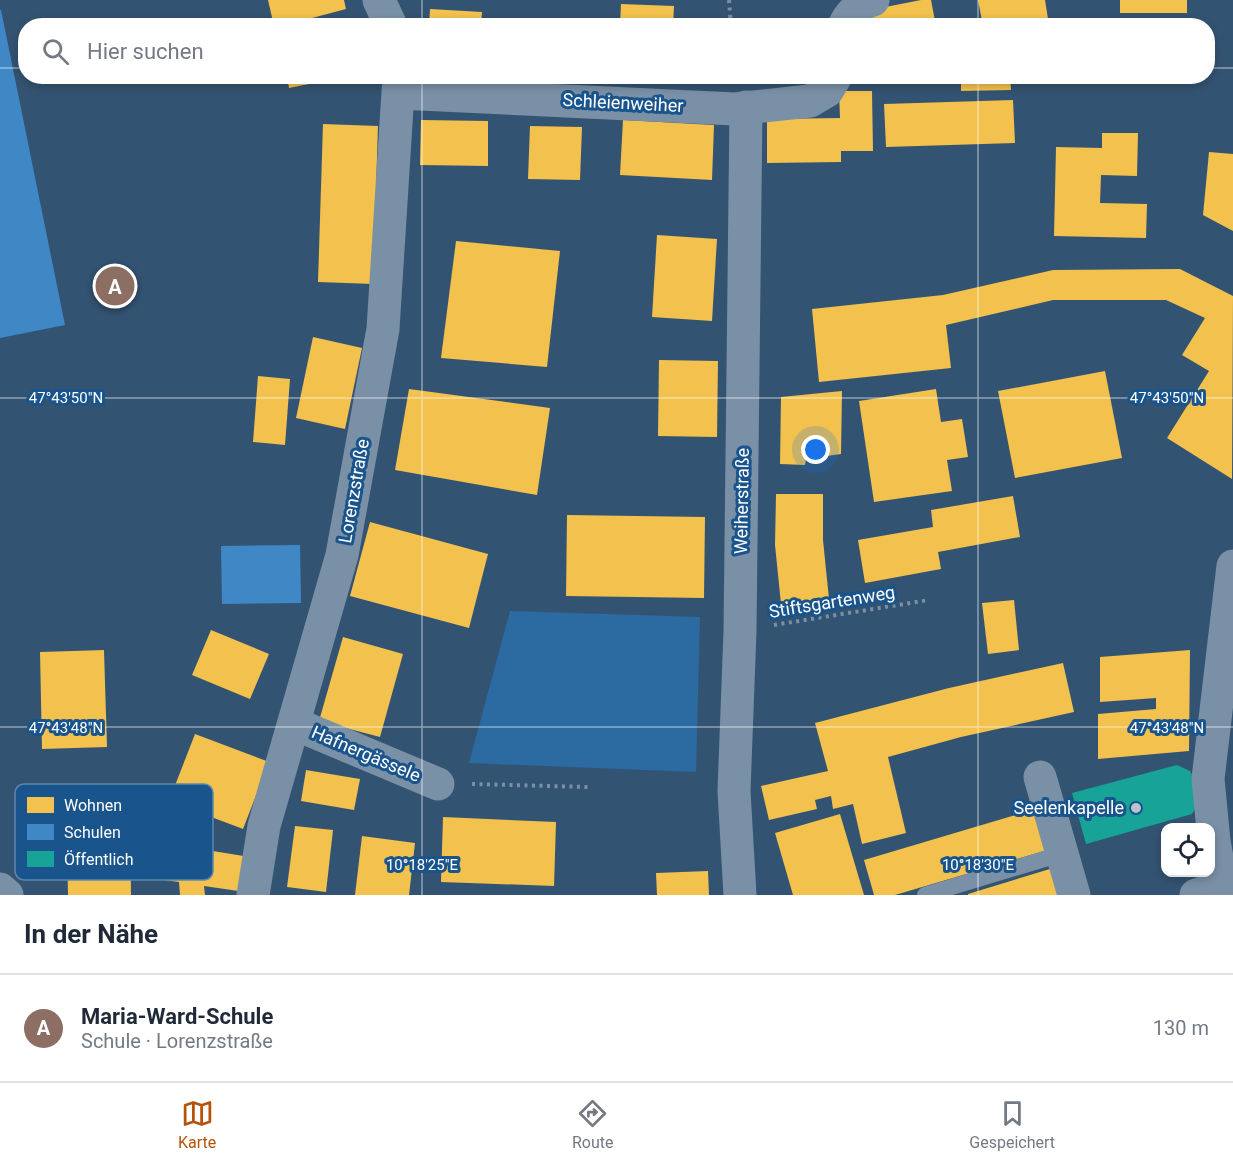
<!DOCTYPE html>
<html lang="de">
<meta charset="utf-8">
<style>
body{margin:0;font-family:Roboto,sans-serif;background:#f2f2f3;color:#1f2937}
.controls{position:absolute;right:18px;bottom:18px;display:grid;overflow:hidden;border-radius:12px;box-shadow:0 3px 9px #0003}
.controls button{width:54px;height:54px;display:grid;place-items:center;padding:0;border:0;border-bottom:2px solid #e0e1e3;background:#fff;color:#1f2937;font:30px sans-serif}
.you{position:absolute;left:816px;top:450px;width:21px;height:21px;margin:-15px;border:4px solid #fff;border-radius:50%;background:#1a73e8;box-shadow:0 0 0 9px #1a73e833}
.badge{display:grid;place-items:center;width:39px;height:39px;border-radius:50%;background:#b45309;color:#fff;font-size:20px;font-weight:700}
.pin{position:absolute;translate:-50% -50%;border:3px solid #fff;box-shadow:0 2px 6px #0006}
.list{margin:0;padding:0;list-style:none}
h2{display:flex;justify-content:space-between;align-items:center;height:78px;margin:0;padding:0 24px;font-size:26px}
h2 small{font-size:20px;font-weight:400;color:#747a83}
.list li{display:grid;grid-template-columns:39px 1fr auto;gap:18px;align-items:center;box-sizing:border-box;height:108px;padding:0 24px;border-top:2px solid #e0e1e3}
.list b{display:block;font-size:22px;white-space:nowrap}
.list p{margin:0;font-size:20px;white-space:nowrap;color:#747a83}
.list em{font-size:20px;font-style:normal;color:#747a83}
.icon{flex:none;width:33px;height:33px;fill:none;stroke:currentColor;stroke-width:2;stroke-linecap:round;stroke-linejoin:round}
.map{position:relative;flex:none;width:1233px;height:895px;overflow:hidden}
.search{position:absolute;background:#fff;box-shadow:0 3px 9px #0003;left:18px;right:18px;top:18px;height:66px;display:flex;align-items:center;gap:15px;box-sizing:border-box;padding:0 21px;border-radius:24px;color:#747a83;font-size:22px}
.sheet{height:186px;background:#fff}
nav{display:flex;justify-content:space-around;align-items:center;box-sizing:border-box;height:84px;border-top:2px solid #e0e1e3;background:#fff;font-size:16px;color:#747a83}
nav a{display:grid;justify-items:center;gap:3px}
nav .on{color:#b45309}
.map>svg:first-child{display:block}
.green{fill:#2c6aa2}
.homes{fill:#f2c14e}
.schools{fill:#3f88c5}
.public{fill:#17a398}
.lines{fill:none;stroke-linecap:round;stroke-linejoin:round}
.path{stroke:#7a90a6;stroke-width:4;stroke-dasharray:3 4.5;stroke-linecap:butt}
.lane{stroke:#7a90a6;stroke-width:16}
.street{stroke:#7a90a6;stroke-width:33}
.ticks{fill:none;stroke:#fff;stroke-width:1.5;stroke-opacity:0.45}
.poi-dot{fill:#b8c3ce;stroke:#19548c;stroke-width:2}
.labels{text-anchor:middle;stroke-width:6;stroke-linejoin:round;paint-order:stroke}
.street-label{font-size:18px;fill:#fff;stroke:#19548c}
.poi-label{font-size:18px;fill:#fff;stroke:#19548c;text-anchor:end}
.key{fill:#19548c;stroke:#5e87ae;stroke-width:1.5}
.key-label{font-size:16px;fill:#fff}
.ticks-label{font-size:15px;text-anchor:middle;fill:#fff;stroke:#19548c;stroke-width:6;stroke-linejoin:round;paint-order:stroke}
</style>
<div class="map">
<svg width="1233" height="895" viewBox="0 0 1233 895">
<rect width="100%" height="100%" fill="#335372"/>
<polygon class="green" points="510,611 700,617 696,772 469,763"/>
<g class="homes">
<polygon points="268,0 344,0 346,9 282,26 274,26"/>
<polygon points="921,0 931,0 936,26 868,26 865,11"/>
<polygon points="978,0 1045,0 1049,25 983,26"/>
<rect x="1120" y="0" width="67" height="13"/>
<polygon points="621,4 674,6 673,26 620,26"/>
<polygon points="430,9 482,12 481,26 429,26"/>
<polygon points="504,18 574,21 574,26 503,26"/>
<rect x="756" y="23" width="57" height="3"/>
<polygon points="287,76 339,76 339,78 289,88"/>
<polygon points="961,76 1010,76 1011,90 961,91"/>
<polygon points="839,91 872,91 873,151 841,151 841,162 767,163 767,119 840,118"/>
<polygon points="1013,100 1015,143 886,147 884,104"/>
<polygon points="421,120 488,121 488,166 420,165"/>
<polygon points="623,120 714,125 712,180 620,175"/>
<polygon points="323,124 378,126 373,284 318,282"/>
<polygon points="530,126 582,127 580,180 528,179"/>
<polygon points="1102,133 1138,133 1137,176 1101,175 1100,203 1147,204 1146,238 1054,236 1056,147 1102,148"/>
<polygon points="1209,152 1233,154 1233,231 1203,215"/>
<polygon points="657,235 717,239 712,321 652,317"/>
<polygon points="456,241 560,251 547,367 441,358"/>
<polygon points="1180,269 1233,296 1232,479 1167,438 1209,371 1182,355 1205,318 1166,300 1053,300 946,325 951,368 819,382 812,309 943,295 1053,270"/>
<polygon points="313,337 362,348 345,429 296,418"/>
<polygon points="659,360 718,361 717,437 658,436"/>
<polygon points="1105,371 1122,458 1015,478 998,391"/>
<polygon points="258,376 290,379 285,445 253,442"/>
<polygon points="409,389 550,408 537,495 395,470"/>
<polygon points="936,389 941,422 962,419 968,457 947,460 952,491 874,502 859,401"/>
<polygon points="842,391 841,454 806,459 805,465 780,464 781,397"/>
<polygon points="776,494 823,494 823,540 829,599 781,604 775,545"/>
<polygon points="1013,496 1020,537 938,552 941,569 865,583 858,540 933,527 931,510"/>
<polygon points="567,515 705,517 704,598 566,596"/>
<polygon points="370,522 488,554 469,628 350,596"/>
<polygon points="1014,600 1019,650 988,654 982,603"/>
<polygon points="211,630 269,654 250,699 192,675"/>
<polygon points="343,637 403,654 380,737 319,721"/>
<polygon points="104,650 107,747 42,749 40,652"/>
<polygon points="1190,650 1189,751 1098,759 1098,714 1156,709 1156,698 1100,702 1100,657"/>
<polygon points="1063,663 1074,712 961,737 888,757 906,833 862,844 853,804 833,809 831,796 815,800 817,809 769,820 761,786 828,771 815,723 949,688"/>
<polygon points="195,734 269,762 243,829 169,801"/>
<polygon points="306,770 360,779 354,810 301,801"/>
<polygon points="130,796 131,895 68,895 66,797"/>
<polygon points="1039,808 1051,849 895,895 874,895 864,860"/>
<polygon points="840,814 864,895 793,895 775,833"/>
<polygon points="443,817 556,822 554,886 441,882"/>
<polygon points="295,826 333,830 326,892 287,887"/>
<polygon points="362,836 415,843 409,895 355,895"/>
<polygon points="169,844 250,857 245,892 204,886 205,895 180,895 179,882 164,880"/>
<polygon points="1053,868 1061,895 968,895 968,894"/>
<polygon points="708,871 709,895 657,895 656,873"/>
</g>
<g class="schools">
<polygon points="0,10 1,10 65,325 0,338"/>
<polygon points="300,545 301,603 222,604 221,546"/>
</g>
<polygon class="public" points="1177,765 1190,771 1198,785 1199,802 1192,814 1086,844 1072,793"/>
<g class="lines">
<g class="path">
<polyline points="729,0 731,26"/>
<polyline points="774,625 929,600"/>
<polyline points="472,784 588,787"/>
</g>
<polyline class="lane" points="925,895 1061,854"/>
<g class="street">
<polyline points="379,0 391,26"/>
<path d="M 844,26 C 849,14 861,3 873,0"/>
<polyline points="399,93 735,109 810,101 827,91 836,76"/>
<polyline points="295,724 438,784"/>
<polyline points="1040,777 1074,895"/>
<polyline points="0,889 7,895"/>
<polyline points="253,895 264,826 342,555 383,329 399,76"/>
<polyline points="740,895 734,791 740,631 746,107"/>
<polyline points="1196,895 1222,886"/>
<polyline points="1226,895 1222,886 1214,841 1208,779 1233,566"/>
</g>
</g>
<path class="ticks" d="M 422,0 L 422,26M 978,0 L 978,26M 0,68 L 26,68M 1208,68 L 1233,68M 422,76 L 422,895M 978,76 L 978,895M 0,398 L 1233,398M 0,727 L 1233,727"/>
<circle class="poi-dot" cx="1136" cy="808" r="6"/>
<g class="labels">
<g class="street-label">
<text transform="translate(623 103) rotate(3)" y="6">Schleienweiher</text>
<text transform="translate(354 491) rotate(-80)" y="6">Lorenzstraße</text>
<text transform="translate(742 501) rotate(-89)" y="6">Weiherstraße</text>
<text transform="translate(832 602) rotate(-9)" y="6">Stiftsgartenweg</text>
<text transform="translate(366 754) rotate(23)" y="6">Hafnergässele</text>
</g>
<g class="poi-label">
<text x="1124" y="814">Seelenkapelle</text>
</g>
</g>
<rect x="15" y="784" width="198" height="96" rx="9" class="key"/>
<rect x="27" y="797" width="27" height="16" fill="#f2c14e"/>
<rect x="27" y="824" width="27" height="16" fill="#3f88c5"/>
<rect x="27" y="851" width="27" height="16" fill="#17a398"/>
<g class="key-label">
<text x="64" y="811">Wohnen</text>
<text x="64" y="838">Schulen</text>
<text x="64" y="865">Öffentlich</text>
</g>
<g class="ticks-label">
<text x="66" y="403">47°43'50"N</text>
<text x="1167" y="403">47°43'50"N</text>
<text x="66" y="733">47°43'48"N</text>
<text x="1167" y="733">47°43'48"N</text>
<text x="422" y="870">10°18'25"E</text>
<text x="978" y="870">10°18'30"E</text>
</g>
</svg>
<div class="controls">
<button><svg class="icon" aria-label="locate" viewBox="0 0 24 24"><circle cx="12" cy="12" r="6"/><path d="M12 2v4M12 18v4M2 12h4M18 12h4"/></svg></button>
</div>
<div class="you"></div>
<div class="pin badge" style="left:115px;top:286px;background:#8d6e63">A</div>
<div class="search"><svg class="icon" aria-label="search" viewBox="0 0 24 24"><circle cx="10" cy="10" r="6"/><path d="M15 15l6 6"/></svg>Hier suchen</div>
</div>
<section class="sheet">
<h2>In der Nähe<small></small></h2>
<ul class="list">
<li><span class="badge" style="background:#8d6e63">A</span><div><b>Maria-Ward-Schule</b><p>Schule · Lorenzstraße</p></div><em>130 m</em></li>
</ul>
</section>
<nav>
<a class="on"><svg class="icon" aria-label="map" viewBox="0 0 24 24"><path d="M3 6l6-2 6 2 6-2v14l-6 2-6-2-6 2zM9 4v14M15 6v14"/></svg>Karte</a>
<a><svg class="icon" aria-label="directions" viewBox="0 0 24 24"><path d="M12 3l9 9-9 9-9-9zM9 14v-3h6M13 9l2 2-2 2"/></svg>Route</a>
<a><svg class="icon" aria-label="saved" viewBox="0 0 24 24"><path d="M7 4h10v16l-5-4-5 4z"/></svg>Gespeichert</a>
</nav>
